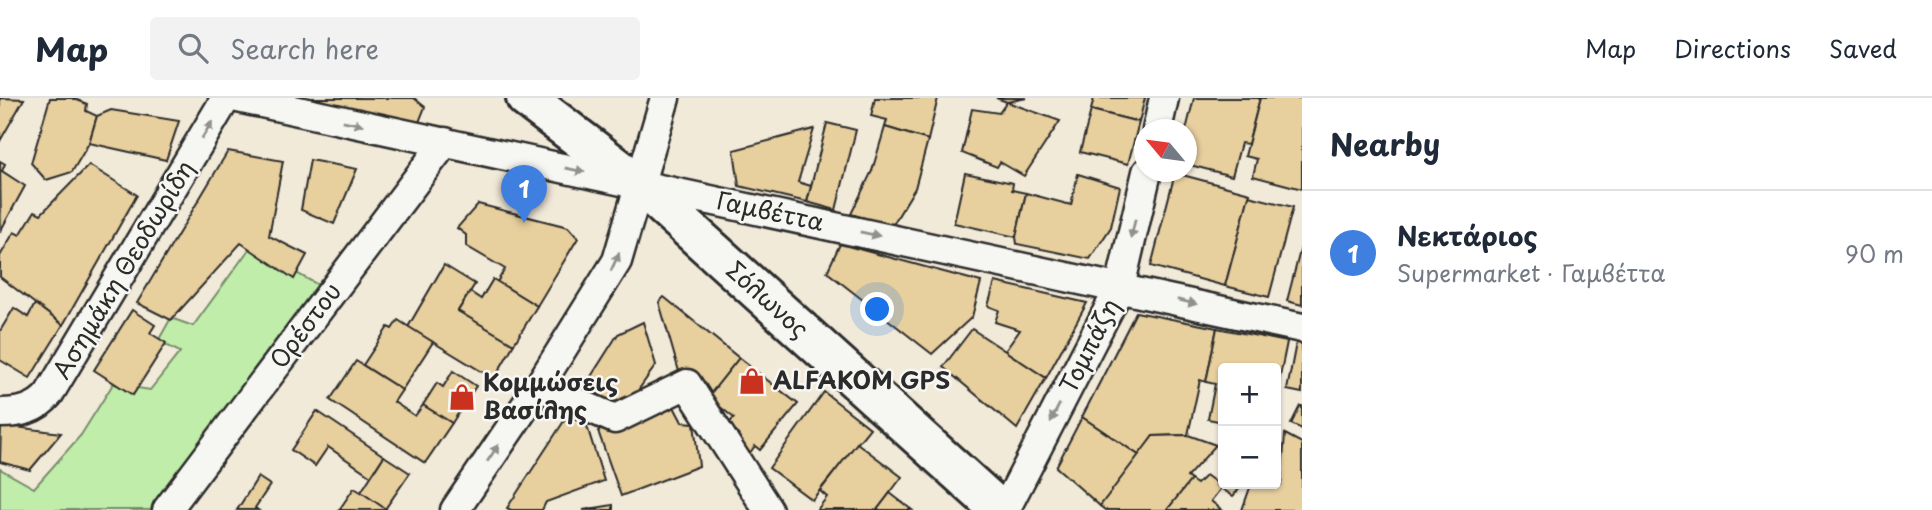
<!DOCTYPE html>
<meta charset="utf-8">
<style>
body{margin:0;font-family:"Playpen Sans",sans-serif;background:#f2f2f3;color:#1f2937}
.controls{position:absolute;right:21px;bottom:21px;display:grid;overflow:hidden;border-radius:7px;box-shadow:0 2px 5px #0004}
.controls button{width:63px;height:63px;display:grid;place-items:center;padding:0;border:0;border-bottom:2px solid #e0e1e3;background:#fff;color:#1f2937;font:35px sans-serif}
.compass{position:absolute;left:1134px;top:21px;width:63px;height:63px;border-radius:50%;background:#fff;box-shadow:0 2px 5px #0004;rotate:299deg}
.you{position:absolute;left:878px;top:212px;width:24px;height:24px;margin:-18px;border:5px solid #fff;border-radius:50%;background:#1a73e8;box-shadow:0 0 0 10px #1a73e833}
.badge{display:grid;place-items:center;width:46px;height:46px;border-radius:50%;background:#2563eb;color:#fff;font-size:23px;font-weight:700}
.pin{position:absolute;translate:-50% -58px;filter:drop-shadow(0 2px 4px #0008)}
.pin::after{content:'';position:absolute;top:37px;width:24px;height:21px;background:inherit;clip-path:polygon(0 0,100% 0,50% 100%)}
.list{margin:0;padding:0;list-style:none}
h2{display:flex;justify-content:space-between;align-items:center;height:91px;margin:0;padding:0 28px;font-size:30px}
h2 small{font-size:23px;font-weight:400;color:#747a83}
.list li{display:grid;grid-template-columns:46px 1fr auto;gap:21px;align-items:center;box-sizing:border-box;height:126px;padding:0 28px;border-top:2px solid #e0e1e3}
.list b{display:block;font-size:26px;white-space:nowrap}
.list p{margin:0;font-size:23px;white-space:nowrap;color:#747a83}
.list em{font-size:23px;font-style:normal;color:#747a83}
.icon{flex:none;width:38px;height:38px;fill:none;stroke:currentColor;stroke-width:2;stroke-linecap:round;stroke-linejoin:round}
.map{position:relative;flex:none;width:1302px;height:412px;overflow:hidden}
header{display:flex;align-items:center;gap:42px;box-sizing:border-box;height:98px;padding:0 35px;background:#fff;border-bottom:2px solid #e0e1e3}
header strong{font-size:33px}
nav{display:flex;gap:38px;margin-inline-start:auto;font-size:24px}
.search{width:490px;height:63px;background:#f2f2f3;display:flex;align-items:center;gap:18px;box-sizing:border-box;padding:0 24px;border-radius:7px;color:#747a83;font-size:26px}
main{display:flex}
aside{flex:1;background:#fff}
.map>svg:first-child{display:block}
.green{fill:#c0edaa;stroke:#768c6a;stroke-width:2}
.building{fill:#e7cf9e;stroke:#2b2b2b;stroke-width:2}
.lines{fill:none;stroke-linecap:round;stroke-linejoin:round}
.street-casing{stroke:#2b2b2b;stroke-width:33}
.secondary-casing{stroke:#2b2b2b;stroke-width:44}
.street{stroke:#f6f6f2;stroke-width:28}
.secondary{stroke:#f6f6f2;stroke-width:38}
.oneway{fill:#90908e}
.labels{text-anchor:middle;stroke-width:5;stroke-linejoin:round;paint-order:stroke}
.street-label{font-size:24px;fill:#2b2b2b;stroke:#f6f6f2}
.poi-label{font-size:24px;font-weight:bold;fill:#2b2b2b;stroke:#f6f6f2;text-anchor:start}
</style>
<header>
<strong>Map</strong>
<div class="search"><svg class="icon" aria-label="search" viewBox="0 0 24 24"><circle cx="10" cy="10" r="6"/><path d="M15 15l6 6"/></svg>Search here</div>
<nav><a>Map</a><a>Directions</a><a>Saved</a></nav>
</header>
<main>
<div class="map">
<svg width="1302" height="412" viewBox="0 0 1302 412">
<rect width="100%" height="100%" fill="#f2ead9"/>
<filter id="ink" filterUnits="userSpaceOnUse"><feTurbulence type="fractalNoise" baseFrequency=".0143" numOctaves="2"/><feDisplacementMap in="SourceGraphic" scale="14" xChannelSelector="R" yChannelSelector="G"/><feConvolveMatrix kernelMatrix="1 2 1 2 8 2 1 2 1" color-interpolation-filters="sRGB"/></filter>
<g filter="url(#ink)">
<polygon class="green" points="250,150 326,191 162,412 0,412 0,371 34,390 81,337 113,286 150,292 180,254 158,243 171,220 193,228"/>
<g class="building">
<polygon points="0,0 24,1 0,43"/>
<polygon points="50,0 72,0 87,6 86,13 97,18 89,45 72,74 46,82 31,65"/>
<polygon points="293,0 414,0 425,9 415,34"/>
<polygon points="875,0 938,0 928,42 885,29 887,22 871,18"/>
<polygon points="996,0 1027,0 1007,4"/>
<polygon points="1094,0 1145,0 1139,24 1091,12"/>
<polygon points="1194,0 1260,0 1248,46 1241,45 1232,78 1186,66 1186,32"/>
<polygon points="1260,0 1302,0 1302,91 1253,78 1257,61 1245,58"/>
<polygon points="1007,4 1060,23 1024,78 1000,64 997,69 962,55 972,11 999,15"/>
<polygon points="111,12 179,23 166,62 89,45 97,18"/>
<polygon points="1091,12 1139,24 1128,66 1080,54"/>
<polygon points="827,25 856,32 836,112 807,104"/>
<polygon points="885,29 928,42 915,90 892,128 851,116 872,73"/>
<polygon points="814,31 798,84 811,88 807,104 739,88 734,52"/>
<polygon points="228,53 283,63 269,138 307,157 294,181 241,145 171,222 137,205"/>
<polygon points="310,62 357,71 334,126 301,112"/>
<polygon points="0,63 5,66 2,73 25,88 1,132"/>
<polygon points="89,67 137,97 63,227 0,179 0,158 14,134 20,137 35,113 41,116"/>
<polygon points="965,75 1013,85 1012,92 1026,95 1016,139 954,125"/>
<polygon points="1175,75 1250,95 1225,188 1151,168"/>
<polygon points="1078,76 1120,89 1111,129 1090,161 1017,146 1016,139 1026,95 1071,107"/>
<polygon points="1249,98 1293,109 1269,199 1225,188"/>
<polygon points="478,106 568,129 578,140 537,208 497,184 505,171 466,148 466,137 457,130"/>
<polygon points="1302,145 1302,207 1287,203"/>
<polygon points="840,146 981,184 972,219 932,256 827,174"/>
<polygon points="444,167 475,186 458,213 514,246 494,281 408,229"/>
<polygon points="493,181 537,208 514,246 458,213 470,194 481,201"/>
<polygon points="995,184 1087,205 1046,280 1005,253 1020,232 995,224 999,212 988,208"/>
<polygon points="664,199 739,260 708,299 680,277 659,204"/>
<polygon points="35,206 63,227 30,280 0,262 0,233 14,210 28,219"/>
<polygon points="132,212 155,227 150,235 166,245 133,297 94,272"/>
<polygon points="1136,214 1217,230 1206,284 1200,282 1188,337 1153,338 1140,358 1082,319"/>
<polygon points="398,222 433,244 402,292 363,267 388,229 392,231"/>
<polygon points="643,224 656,267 624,312 585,288 618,236"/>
<polygon points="1217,230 1287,244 1276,298 1276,270 1223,270 1223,324 1208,321 1215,286 1206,284"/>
<polygon points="972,231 1046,280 1017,331 943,269"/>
<polygon points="1296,245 1302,246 1302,295 1287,292"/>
<polygon points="739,260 798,306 760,352 755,348 749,356 722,333 734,320 708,299"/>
<polygon points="356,263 402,292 394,304 415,318 423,307 452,325 425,365 330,302"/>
<polygon points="453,273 476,288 452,325 423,307 437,285 443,289"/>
<polygon points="824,294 870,330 812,402 769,370"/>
<polygon points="672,305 682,324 694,325 699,368 621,398 598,333"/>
<polygon points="1300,308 1302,308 1302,331 1291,326"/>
<polygon points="317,313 384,358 371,378 328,349 315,368 291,352"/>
<polygon points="568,317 586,325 604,383 546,404 542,412 511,412 507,410"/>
<polygon points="1082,319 1140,358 1100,408 1056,369"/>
<polygon points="1,327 61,335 30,372 0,364"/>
<polygon points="1285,336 1302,345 1302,412 1242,412 1251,387 1281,387"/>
<polygon points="1188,337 1216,347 1187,379 1191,382 1167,412 1105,412 1100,408 1153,338"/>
<polygon points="857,345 902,379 877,412 817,412 827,399 820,393"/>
<polygon points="384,358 410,375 385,411 361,394"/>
<polygon points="1206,377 1222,389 1211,403 1222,412 1167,412 1191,382 1197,386"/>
<polygon points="258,379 270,387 255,410 258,412 237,412"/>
<polygon points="1223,379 1223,386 1263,387 1243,387 1233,398 1216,387"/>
<polygon points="354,390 361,394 387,412 339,412"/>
<polygon points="890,395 912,412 877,412"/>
<polygon points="613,407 613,412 583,412"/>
</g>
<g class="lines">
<defs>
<g id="street">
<polyline points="238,0 1302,230"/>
<polyline points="1157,32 1164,0"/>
<polyline points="539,288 615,321 687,286 768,412"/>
<path d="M 0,315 C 19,315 36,312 49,296 L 226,0"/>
<polyline points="167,412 445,44"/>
<polyline points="455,412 539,288 617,163 665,0"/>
<polyline points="1005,412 1120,189 1147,74"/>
</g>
<polyline id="secondary" points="526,0 639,86 1000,412"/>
</defs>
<use href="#street" class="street-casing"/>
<use href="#secondary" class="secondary-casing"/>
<use href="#street" class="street"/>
<use href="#secondary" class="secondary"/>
</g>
<defs><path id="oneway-solid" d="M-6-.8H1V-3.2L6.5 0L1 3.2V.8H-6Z" transform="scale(1.75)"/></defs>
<g class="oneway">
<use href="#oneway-solid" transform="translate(353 25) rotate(12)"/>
<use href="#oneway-solid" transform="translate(207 32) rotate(-59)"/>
<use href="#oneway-solid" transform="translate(575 72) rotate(12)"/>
<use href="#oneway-solid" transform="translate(1133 131) rotate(103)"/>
<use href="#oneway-solid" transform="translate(870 136) rotate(12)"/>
<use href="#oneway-solid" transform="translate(615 164) rotate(-65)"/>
<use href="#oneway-solid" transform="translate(1187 204) rotate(13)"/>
<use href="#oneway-solid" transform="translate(1055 315) rotate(117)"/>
<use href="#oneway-solid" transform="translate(493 355) rotate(-56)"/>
</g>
</g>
<defs>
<symbol id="shop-bare" viewBox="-9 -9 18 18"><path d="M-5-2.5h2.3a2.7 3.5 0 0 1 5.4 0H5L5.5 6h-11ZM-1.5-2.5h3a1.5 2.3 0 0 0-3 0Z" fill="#c8321e" stroke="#f6f6f2" stroke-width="2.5" paint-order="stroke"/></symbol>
</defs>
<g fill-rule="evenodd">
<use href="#shop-bare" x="733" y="264" width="38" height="38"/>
<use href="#shop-bare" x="443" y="280" width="38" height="38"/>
</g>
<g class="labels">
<g class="street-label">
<text transform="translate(770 114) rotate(12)" y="8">Γαμβέττα</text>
<text transform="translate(124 172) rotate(-59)" y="8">Ασημάκη Θεοδωρίδη</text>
<text transform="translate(767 202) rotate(42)" y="8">Σόλωνος</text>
<text transform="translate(306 228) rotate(-53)" y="8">Ορέστου</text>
<text transform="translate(1090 248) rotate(-63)" y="8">Τομπάζη</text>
</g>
<g class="poi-label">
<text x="773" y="291">ALFAKOM GPS</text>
<text x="483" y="293">Κομμώσεις<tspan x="483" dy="28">Βασίλης</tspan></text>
</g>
</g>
</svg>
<div class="controls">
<button>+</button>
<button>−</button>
</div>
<svg class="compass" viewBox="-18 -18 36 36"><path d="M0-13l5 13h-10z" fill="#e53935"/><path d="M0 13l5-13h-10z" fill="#747a83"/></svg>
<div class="you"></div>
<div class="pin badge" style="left:524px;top:125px;background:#3f7fe0">1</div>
</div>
<aside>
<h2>Nearby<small></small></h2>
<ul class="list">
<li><span class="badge" style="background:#3f7fe0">1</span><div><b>Νεκτάριος</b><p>Supermarket · Γαμβέττα</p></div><em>90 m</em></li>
</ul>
</aside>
</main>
